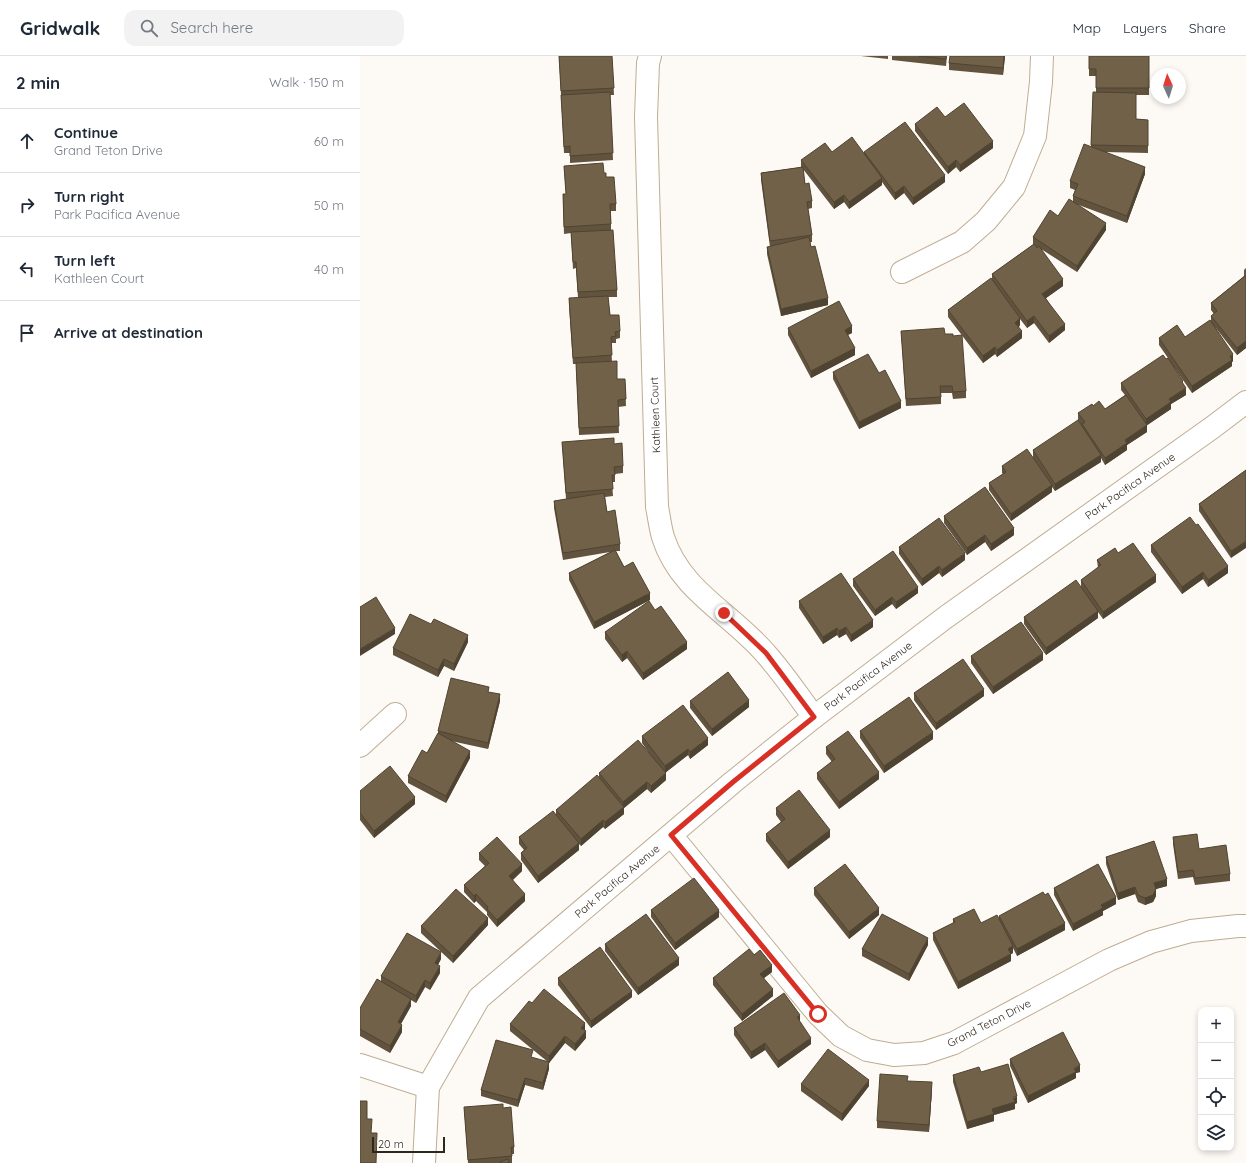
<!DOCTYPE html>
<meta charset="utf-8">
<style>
body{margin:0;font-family:Quicksand,sans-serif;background:#f2f2f3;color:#1f2937}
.controls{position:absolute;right:12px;bottom:12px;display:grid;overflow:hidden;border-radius:8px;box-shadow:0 2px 6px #0003}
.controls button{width:36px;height:36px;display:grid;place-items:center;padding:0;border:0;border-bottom:1px solid #e0e1e3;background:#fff;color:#1f2937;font:20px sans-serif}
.compass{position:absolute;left:790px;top:12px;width:36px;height:36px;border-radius:50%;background:#fff;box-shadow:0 2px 6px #0003;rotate:356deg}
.scale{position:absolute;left:12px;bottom:10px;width:73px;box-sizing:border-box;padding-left:4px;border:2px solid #2e271c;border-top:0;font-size:11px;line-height:14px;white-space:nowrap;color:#2e271c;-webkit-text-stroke:3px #fff;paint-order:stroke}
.stop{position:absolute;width:12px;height:12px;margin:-9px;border:3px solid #d93025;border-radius:50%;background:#fff}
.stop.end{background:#d93025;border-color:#fff;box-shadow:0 1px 4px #0008}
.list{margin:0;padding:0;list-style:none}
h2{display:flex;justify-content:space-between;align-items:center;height:52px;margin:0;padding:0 16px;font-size:17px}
h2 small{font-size:13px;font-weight:400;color:#747a83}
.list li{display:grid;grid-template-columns:26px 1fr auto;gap:12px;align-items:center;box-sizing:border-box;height:64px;padding:0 16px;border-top:1px solid #e0e1e3}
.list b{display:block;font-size:15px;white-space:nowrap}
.list p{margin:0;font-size:13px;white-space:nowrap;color:#747a83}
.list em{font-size:13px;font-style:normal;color:#747a83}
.icon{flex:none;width:22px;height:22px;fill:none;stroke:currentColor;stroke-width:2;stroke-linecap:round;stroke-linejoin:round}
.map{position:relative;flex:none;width:886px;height:1107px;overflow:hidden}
header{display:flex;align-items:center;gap:24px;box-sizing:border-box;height:56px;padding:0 20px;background:#fff;border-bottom:1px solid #e0e1e3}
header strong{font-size:19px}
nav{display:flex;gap:22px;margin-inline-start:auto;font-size:14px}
.search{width:280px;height:36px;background:#f2f2f3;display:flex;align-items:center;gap:10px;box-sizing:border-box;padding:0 14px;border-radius:12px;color:#747a83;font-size:15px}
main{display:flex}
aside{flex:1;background:#fff}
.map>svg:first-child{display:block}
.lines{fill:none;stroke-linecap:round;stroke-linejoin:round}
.minor-casing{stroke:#bfad92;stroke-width:24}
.minor{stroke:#fff;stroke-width:22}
.wall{fill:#61533e}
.shaded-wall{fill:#4f4432}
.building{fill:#716148;stroke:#4f4432}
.route{stroke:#d93025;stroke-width:5}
.labels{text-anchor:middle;stroke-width:4;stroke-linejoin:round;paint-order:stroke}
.street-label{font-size:11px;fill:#2e271c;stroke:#fff}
</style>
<header>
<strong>Gridwalk</strong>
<div class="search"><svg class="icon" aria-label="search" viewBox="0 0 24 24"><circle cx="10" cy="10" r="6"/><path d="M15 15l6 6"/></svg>Search here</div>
<nav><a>Map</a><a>Layers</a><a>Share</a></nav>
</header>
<main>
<aside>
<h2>2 min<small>Walk · 150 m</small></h2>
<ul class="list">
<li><svg class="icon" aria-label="ahead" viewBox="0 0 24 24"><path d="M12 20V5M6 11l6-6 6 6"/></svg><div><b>Continue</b><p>Grand Teton Drive</p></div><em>60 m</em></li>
<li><svg class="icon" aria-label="right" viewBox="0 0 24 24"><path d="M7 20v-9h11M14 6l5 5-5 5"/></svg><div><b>Turn right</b><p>Park Pacifica Avenue</p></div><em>50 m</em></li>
<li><svg class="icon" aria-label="left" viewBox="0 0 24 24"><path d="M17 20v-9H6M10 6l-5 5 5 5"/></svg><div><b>Turn left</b><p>Kathleen Court</p></div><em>40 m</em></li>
<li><svg class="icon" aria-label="arrive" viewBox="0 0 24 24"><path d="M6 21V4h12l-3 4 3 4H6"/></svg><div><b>Arrive at destination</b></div></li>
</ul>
</aside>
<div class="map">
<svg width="886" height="1107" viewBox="0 0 886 1107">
<rect width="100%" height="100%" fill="#fdf9f4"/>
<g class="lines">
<defs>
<g id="minor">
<path d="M 290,0 L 288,7 L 286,61 L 297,451 C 299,460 300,471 303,481 C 320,535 371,557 406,598 C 424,618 438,640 454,661"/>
<polyline points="542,216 602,186 626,165 654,131 675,80 681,26 682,0"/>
<polyline points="0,690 35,658"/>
<polyline points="311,779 458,958 481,980 507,994 534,999 564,997 594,987 749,904 791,886 831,875 878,870 886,870"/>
<polyline points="0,1009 68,1031"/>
<polyline points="64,1107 68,1031 119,942 373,726 454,661 586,561 853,371 886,346"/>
</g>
</defs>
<use href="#minor" class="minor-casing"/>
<use href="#minor" class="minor"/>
</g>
<g class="wall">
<polygon points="199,0 252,0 254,39 250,39 253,104 210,107 210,97 204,97"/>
<polygon points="501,0 528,0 528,3"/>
<polygon points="532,0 587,0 586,10 532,4"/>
<polygon points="645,0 643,19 589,14 589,7"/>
<polygon points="729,0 789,0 789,39 776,39 776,63 788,64 788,97 744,96 785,118 767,167 716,148 746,174 717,216 681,193 703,230 686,242 705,274 689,287 674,267 667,272 660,263 660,269 659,271 662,282 637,301 635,298 623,307 588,261 588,254 632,224 632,218 674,188 673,188 673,181 698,160 713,146 713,140 715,134 710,132 710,125 731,91 733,36 736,37 736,20 729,20"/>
<polygon points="585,61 633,92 600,116 596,111 588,118 555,75 555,68"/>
<polygon points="472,96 504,98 504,96 585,126 553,149 544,137 535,144 522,126 522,129 489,153 484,146 474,153 443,113 445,128 452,145 452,152 448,153 452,179 452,186 450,186 468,249 421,260 407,198 407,191 410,191 401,124 401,117 442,111 441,111 441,104"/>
<polygon points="204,110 244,117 246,121 256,148 256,155 251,155 251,174 257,234 257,241 248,241 250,259 260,275 260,282 256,283 256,287 251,287 252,306 257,323 265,323 266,350 258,351 259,377 219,379 216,308 213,308 209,249 209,242 218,242 216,212 213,213 211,177 204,178 203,145 203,138 206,138"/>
<polygon points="886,212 886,292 877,299 855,271 873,305 872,306 872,310 832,337 814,311 823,328 826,339 811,348 811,353 787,369 787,376 767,389 767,394 745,409 741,402 741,406 695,435 692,431 692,436 651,465 629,434 629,427 643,418 642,417 642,410 673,401 673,394 722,371 718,364 718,357 733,350 745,353 765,339 761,334 761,327 808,302 799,289 799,282 825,281 851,266 851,260 854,258 851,254 851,247 884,220 884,214"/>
<polygon points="428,272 492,277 488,279 495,299 451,322 428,279"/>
<polygon points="541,275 585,278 606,335 606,342 593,343 592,337 581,337 581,348 546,350"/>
<polygon points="473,316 541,352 499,373 473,323"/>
<polygon points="202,386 254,388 263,410 263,417 255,418 255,426 252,426 253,440 245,441 247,456 260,488 260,495 256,495 264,511 290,544 234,573 209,524 209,517 250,496 203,504 194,452 194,445 206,443"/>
<polygon points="886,414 871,502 839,455 839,448"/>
<polygon points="584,460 654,479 631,495 625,486 607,499 584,467"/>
<polygon points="791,489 868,517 848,531 843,523 822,538 791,496"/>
<polygon points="539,491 605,504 582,521 579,517 562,530 539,498"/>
<polygon points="758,497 796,526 743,563 738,556 738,562 686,599 664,568 664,561 721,530 721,524 738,512 737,504"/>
<polygon points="493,523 558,537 536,553 532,548 515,560 493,530"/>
<polygon points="439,545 513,571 491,586 486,578 479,582 477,579 463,588 439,552"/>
<polygon points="295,554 327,593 283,624 267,602 262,606 245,583 245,576"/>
<polygon points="71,568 108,586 94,615 84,610 78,621 33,599 33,592"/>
<polygon points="611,600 683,604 633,638 611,607"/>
<polygon points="129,636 140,645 128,693 91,685 110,702 86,747 48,727 48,720 67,697 78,678 78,675"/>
<polygon points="554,637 624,640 576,674 554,644"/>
<polygon points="330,645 389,651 352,680 330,652"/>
<polygon points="500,675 573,683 524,717 500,682"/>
<polygon points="282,680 348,689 330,703 328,699 306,716 306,724 291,737 287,733 264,752 264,758 245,773 243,771 221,790 219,788 219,794 178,827 161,804 161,797 164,794 159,788 159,781 196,758 196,754 239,722 239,717 291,700 282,687"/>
<polygon points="466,691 519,723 479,753 457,723 457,717 472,706 466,698"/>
<polygon points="0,735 55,748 14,782 0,764"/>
<polygon points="416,752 470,781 428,813 406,785 406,778 421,766 416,759"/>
<polygon points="813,781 839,793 870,818 870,825 835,829 833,821 818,823 813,788"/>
<polygon points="119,797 162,815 153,824 165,845 137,871 127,859 127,856 116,845 114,847 104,836 104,829 125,810 119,804"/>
<polygon points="746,801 807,830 796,833 796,840 793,846 785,849 778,846 775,838 758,844 746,808"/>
<polygon points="454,832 519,859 489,883 454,839"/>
<polygon points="694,832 756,848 743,855 743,859 713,875 694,839"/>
<polygon points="291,854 359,861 315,894 291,861"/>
<polygon points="639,860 705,874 657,900 653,892 653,897 651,898 651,905 598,933 573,884 573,877 593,867 593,863 621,867 639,864"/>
<polygon points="128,869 93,907 61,877 61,870"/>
<polygon points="245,888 319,909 278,939 245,895"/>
<polygon points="568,889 549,925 502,900 502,893"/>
<polygon points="394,899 412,916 404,922 413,940 382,965 353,929 353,922"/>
<polygon points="81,903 78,909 80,917 70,934 65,931 56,947 51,944 51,950 41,968 42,976 30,997 0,980 0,952 21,925 21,920"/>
<polygon points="198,922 272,941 231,972 198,929"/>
<polygon points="440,966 451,988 418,1012 405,994 391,1003 374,979 374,972"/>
<polygon points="150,968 225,974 226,982 215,995 205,987 189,1007 189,1006 189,1013 183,1034 165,1029 158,1051 121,1040 121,1034 173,1002 188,1006 150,975"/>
<polygon points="650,1003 720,1016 716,1017 716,1022 668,1047 650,1010"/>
<polygon points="621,1016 657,1047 655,1048 655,1053 634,1059 634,1065 607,1073 593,1026 593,1019"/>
<polygon points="548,1025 572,1033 569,1076 517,1072 517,1065"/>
<polygon points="441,1028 509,1030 482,1065 441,1035"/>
<polygon points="104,1051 143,1052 154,1091 154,1098 152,1098 152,1107 108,1107"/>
</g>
<g class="shaded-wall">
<polygon points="644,0 645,0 643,19 643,12"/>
<polygon points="633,85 633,92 600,116 600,109"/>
<polygon points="596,104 596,111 588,118 588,111"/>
<polygon points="785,111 785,118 767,167 767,160"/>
<polygon points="585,119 585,126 553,149 553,142"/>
<polygon points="522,122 522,129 489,153 489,146"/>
<polygon points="544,130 544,137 535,144 535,137"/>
<polygon points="484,139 484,146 474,153 474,146"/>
<polygon points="746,167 746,174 717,216 717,210"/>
<polygon points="703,223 703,230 682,245 682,238"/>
<polygon points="468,242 468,249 421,260 421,253"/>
<polygon points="674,260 674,267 667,272 667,265"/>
<polygon points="660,262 660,269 655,273 655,267"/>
<polygon points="705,268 705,274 689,287 689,280"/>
<polygon points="492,270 492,277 485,280 485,274"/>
<polygon points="662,275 662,282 637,301 637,294"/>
<polygon points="886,285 886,292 877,299 877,292"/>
<polygon points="635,291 635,298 623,307 623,300"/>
<polygon points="495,292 495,299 451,322 451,315"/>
<polygon points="873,298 873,305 872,306 872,310 832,337 832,330"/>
<polygon points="826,332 826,339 811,348 811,353 786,370 786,363 809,343"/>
<polygon points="541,345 541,352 499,373 499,366"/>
<polygon points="787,369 787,376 767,389 767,394 745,409 745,402 765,384"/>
<polygon points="741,399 741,406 695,435 695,428"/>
<polygon points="692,429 692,436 651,465 651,458"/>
<polygon points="654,472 654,479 631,495 631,488"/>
<polygon points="625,479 625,486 607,499 607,492"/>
<polygon points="886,485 886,492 871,502 871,495"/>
<polygon points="605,497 605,504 582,521 582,514"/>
<polygon points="579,510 579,517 562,530 562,523"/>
<polygon points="868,510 868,517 848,531 848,524"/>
<polygon points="843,516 843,523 822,538 822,531"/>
<polygon points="796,519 796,526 743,563 743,556"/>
<polygon points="558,531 558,537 536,553 536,546"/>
<polygon points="290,537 290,544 234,573 234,566"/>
<polygon points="532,541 532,548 515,560 515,554"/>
<polygon points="738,555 738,562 686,599 686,592"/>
<polygon points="513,564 513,571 491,586 491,579"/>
<polygon points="486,571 486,578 479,582 479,575"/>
<polygon points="35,572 35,578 0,600 0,593"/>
<polygon points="477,572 477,579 463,588 463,581"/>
<polygon points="108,579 108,586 94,615 94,608"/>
<polygon points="327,586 327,593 283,624 283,617"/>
<polygon points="267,595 267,602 262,606 262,599"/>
<polygon points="683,597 683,604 633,638 633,631"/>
<polygon points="84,603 84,610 78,621 78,614"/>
<polygon points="624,633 624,640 576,674 576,667"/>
<polygon points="140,638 140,645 128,693 128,687"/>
<polygon points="389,644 389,651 352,680 352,673"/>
<polygon points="573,676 573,683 524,717 524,710"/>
<polygon points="348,682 348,689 330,703 330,696"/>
<polygon points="328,693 328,699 305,717 305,710"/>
<polygon points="110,695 110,702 86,747 86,740"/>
<polygon points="519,716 519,723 479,753 479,746"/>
<polygon points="306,717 306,724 291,737 291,730"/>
<polygon points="287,726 287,733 264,752 264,758 245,773 245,766 263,751 263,746"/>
<polygon points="55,741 55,748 14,782 14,775"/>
<polygon points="243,764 243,771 221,790 221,783"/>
<polygon points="470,774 470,781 428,813 428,806"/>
<polygon points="219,787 219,794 178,827 178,820"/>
<polygon points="162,808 162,815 149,827 149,820"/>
<polygon points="807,823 807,830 796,833 796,840 793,846 785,849 785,842 794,827"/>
<polygon points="775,831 775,838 758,844 758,837"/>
<polygon points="116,838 116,845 114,847 114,840"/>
<polygon points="165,838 165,845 137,871 137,864"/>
<polygon points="756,841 756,848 743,855 743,859 713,875 713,868 741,849"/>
<polygon points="519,852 519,859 489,883 489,876"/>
<polygon points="359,854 359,861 315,894 315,887"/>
<polygon points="128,862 128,869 93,907 93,900"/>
<polygon points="705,867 705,874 657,900 657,893"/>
<polygon points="568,882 568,889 549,925 549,918"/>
<polygon points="653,890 653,897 648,900 648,893"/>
<polygon points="81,896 81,903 75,914 75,907"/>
<polygon points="651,898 651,905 598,933 598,926"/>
<polygon points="319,902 319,909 278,939 278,932"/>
<polygon points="412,909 412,916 400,925 400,918"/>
<polygon points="80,910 80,917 70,934 70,927"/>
<polygon points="65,924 65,931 56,947 56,940"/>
<polygon points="413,933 413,940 382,965 382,958"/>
<polygon points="272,935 272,941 231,972 231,965"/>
<polygon points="51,943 51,950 38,973 38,966"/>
<polygon points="440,959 440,966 437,961"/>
<polygon points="225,967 225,974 221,978 221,972"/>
<polygon points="42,969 42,976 30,997 30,990"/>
<polygon points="226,975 226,982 215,995 215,988"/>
<polygon points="205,980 205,987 189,1007 189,1000"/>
<polygon points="451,982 451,988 418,1012 418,1005"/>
<polygon points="405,987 405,994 391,1003 391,996"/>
<polygon points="189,1006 189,1013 183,1034 183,1027"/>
<polygon points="720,1009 720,1016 716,1017 716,1022 668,1047 668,1040"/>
<polygon points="165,1022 165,1029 158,1051 158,1044"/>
<polygon points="509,1024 509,1030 482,1065 482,1058"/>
<polygon points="572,1026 572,1033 569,1076 569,1069"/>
<polygon points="657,1040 657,1047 655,1048 655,1053 634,1059 634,1065 607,1073 607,1066"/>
</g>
<g class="building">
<polygon points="199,0 252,0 254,32 201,35"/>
<polygon points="558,0 586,0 586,3"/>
<polygon points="590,0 644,0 643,12 589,7"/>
<polygon points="729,0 789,0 789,32 736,32 736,13 729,13"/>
<polygon points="250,36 253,97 210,100 210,90 204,91 201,39"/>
<polygon points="733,36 776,37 776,63 788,64 788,90 731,89"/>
<polygon points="604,47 633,85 600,109 596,104 588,111 555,68 577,51 585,61"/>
<polygon points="545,66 585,119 553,142 544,130 535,137 504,96"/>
<polygon points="492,81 522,122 489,146 484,139 474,146 441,104 465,87 472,96"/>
<polygon points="724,88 785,111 767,160 713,140 718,128 710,125"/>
<polygon points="243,107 244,117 246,117 246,121 254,121 256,148 250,148 251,168 204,171 203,138 206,138 204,110"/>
<polygon points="443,111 445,128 449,127 452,145 447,146 452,179 410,185 401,117"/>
<polygon points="709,143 746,167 717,210 673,181 690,154 698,160"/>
<polygon points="253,174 257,234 218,236 216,206 213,206 211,176"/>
<polygon points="449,181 451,191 455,190 468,242 421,253 407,191"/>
<polygon points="674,188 677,192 679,190 703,223 682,238 705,268 689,280 674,260 667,265 632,218"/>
<polygon points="885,220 886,221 886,285 877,292 851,260 857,255 851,247"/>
<polygon points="631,222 660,262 655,267 662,275 637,294 635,291 623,300 588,254"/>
<polygon points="248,240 250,259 259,259 260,275 255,276 256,280 251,281 252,299 213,302 209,242"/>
<polygon points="479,245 492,270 485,274 495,292 451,315 428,272"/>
<polygon points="850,264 873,298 870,300 872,304 832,330 799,282 817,269 825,281"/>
<polygon points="584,272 585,278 593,278 593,280 602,279 606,335 593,336 592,330 580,330 581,341 546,343 541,275"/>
<polygon points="508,298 519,317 525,314 541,345 499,366 473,316"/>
<polygon points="803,299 806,303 808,302 823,325 822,326 826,332 809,343 811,346 786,363 761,327"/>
<polygon points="257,305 257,323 265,323 266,343 258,344 259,370 219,372 216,307"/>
<polygon points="766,339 787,369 765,384 767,387 745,402 722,368 725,366 718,357 732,348 733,350 739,345 745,353"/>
<polygon points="718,364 741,399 695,428 673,394"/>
<polygon points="254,382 254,388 262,387 263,410 254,411 255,419 252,419 253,433 206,437 202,386"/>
<polygon points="667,393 692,429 651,458 629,427 646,416 642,410"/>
<polygon points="886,414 886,485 871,495 839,448"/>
<polygon points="625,431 654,472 631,488 625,479 607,492 584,460"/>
<polygon points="244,437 247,456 255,454 260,488 203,497 194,445"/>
<polygon points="830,461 836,469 838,468 868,510 848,524 843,516 822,531 791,489"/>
<polygon points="579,462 605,497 582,514 579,510 562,523 539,491"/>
<polygon points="773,487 796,519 743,556 721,524 741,509 737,504 755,492 758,497"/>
<polygon points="255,494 264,511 273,506 290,537 234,566 209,517"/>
<polygon points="533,495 558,531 536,546 532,541 515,554 493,523"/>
<polygon points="481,517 513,564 491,579 486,571 479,575 477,572 463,581 439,545"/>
<polygon points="716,524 738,555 686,592 664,561"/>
<polygon points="16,541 35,572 0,593 0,551"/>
<polygon points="289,545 295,554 301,550 327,586 283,617 267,595 262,599 245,576"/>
<polygon points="50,558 71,568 74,563 108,579 94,608 84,603 78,614 33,592"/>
<polygon points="661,566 683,597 633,631 611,600"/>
<polygon points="603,603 624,633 576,667 554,637"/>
<polygon points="368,616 389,644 352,673 330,645"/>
<polygon points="91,622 129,631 128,636 140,638 128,687 78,675"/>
<polygon points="549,641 573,676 524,710 500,675"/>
<polygon points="323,649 348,682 330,696 328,693 305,710 282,680"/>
<polygon points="488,675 519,716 479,746 457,717 475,703 466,691"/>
<polygon points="78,677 110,695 86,740 48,720 62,694 67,697"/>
<polygon points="278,684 306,717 291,730 287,726 263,746 239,717"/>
<polygon points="30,710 55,741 14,775 0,757 0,735"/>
<polygon points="237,719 264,751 245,766 243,764 221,783 196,754"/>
<polygon points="439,734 470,774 428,806 406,778 425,763 416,752"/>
<polygon points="193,755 219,787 178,820 161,797 167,792 159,781"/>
<polygon points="837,778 839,793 866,789 870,818 835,822 833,814 818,816 813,781"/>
<polygon points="137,781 162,808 149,820 165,838 137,864 127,853 128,851 116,838 114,840 104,829 129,807 119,797"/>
<polygon points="794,785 807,823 794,827 796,833 793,839 785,842 778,839 775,831 758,837 746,801"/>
<polygon points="485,808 519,852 489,876 454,832"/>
<polygon points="738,808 756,841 741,849 743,852 713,868 694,832"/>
<polygon points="334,822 359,854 315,887 291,854"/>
<polygon points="96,833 128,862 93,900 61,870"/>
<polygon points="683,836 685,839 688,837 705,867 657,893 639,860"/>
<polygon points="614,853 621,867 637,859 653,890 648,893 651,898 598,926 573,877 595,866 593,863"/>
<polygon points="286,858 319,902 278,932 245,888"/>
<polygon points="522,858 568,882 549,918 502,893"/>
<polygon points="47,877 81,896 75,907 80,910 70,927 65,924 56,940 21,920"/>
<polygon points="240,891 272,935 231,965 198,922"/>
<polygon points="389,893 394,899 400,894 412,909 400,918 413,933 382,958 353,922"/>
<polygon points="17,923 51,943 38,966 42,969 30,990 0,973 0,952"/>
<polygon points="184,933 225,967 221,972 226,975 215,988 205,980 189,1000 150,968 169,945 172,947"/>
<polygon points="424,937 440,959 437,961 451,982 418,1005 405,987 391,996 374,972"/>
<polygon points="703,976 720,1009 714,1012 716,1016 668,1040 650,1003"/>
<polygon points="136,984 173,994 171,1001 189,1006 183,1027 165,1022 158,1044 121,1034"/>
<polygon points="468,993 509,1024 482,1058 441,1028"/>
<polygon points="648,1008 657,1040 653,1041 655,1046 632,1053 634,1058 607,1066 593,1019 619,1011 621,1016"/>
<polygon points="520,1018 548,1020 547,1025 572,1026 569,1069 517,1065"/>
<polygon points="0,1045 7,1045 7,1063 12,1063 11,1077 17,1077 16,1107 0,1107"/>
<polygon points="143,1048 143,1052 151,1051 154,1091 151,1091 152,1100 108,1104 104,1051"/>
<polygon points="148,1103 149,1107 140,1107 140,1106"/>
</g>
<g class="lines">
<polyline class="route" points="364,557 406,597 454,661 373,726 311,779 458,958"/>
</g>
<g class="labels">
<g class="street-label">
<text transform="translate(295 359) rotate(-92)" y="4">Kathleen Court</text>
<text transform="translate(770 430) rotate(-35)" y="4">Park Pacifica Avenue</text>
<text transform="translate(508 620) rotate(-37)" y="4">Park Pacifica Avenue</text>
<text transform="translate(257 825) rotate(-40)" y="4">Park Pacifica Avenue</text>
<text transform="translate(629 967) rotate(-27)" y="4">Grand Teton Drive</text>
</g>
</g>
</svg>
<div class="controls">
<button>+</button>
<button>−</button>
<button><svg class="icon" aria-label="locate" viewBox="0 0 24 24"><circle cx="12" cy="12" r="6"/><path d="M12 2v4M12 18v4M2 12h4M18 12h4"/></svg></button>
<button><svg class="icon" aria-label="layers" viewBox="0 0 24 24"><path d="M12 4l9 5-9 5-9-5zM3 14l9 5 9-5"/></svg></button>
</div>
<svg class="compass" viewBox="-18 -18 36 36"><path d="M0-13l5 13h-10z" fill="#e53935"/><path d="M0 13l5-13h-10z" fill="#747a83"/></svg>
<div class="scale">20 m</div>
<div class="stop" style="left:458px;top:958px"></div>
<div class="stop end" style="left:364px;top:557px"></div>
</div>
</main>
